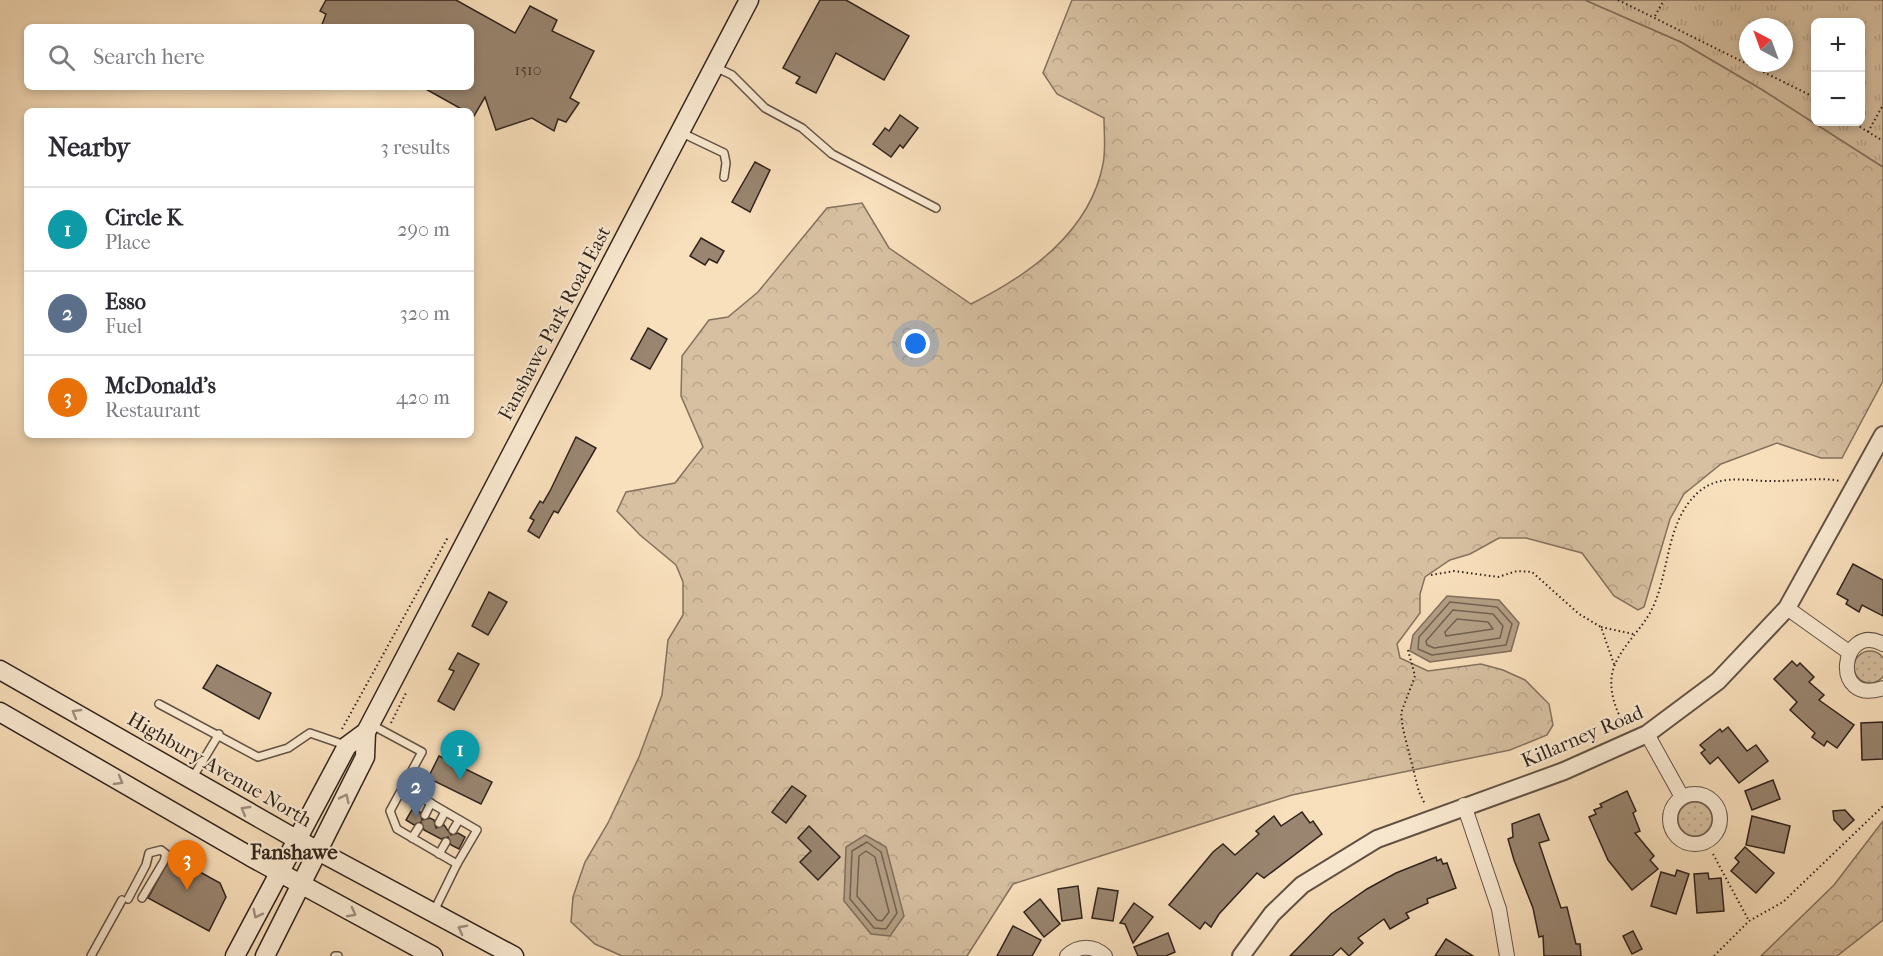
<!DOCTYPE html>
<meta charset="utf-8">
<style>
body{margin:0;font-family:"IM FELL French Canon",serif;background:#f2f2f3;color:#2b2b33}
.controls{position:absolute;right:18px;top:18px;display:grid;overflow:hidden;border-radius:9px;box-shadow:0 3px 9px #0003}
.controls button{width:54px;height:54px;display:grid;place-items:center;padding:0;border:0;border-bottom:2px solid #e1e1e2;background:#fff;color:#2b2b33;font:30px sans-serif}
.compass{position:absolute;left:1739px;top:18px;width:54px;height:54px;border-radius:50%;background:#fff;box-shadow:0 3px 9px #0003;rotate:319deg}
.you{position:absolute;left:916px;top:344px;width:21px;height:21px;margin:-15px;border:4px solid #fff;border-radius:50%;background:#1a73e8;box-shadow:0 0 0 9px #1a73e833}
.badge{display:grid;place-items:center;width:39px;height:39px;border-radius:50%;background:#0b8043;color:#fff;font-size:20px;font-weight:700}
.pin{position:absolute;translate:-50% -50px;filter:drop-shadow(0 2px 3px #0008)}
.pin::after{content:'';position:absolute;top:32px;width:21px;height:18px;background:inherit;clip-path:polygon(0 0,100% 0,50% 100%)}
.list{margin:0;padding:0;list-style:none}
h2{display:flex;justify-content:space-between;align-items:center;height:78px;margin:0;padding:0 24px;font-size:26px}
h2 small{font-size:20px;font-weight:400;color:#7c7c81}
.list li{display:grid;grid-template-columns:39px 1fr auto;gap:18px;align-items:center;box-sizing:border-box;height:84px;padding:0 24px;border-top:2px solid #e1e1e2}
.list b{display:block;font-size:22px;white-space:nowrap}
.list p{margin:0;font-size:20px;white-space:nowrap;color:#7c7c81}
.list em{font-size:20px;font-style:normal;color:#7c7c81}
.icon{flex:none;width:33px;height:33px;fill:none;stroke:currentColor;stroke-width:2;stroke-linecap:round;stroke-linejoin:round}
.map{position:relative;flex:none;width:1883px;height:956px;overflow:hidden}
.search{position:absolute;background:#fff;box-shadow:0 3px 9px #0003;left:24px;top:24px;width:450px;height:66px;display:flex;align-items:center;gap:15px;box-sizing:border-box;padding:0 21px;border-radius:9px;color:#7c7c81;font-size:22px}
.panel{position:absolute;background:#fff;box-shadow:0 3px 9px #0003;left:24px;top:108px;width:450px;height:330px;border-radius:9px}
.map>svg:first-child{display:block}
.grass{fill:url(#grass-dots);stroke:#84725f;stroke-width:1.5}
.forest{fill:url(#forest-crowns);stroke:#84725f;stroke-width:1.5}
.park{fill:url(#park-tufts);stroke:#84725f;stroke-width:1.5;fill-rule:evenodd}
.water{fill:#b5a086;stroke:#806e5c;stroke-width:1.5}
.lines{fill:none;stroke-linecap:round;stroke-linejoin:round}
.shore{stroke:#726252;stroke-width:1.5}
.building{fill:#998570;stroke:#30231d;stroke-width:1.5}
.service-casing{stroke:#625245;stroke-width:10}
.minor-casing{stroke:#625245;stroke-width:16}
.tertiary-casing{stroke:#625245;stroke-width:20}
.secondary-casing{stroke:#30231d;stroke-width:21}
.path{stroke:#30231d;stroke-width:2;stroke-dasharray:1.5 3;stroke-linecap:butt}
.service{stroke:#fbebd3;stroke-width:7}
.minor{stroke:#fbebd3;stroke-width:14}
.tertiary{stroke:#fbebd3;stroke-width:16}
.secondary{stroke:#fbebd3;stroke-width:18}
.oneway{stroke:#a09181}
.labels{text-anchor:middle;stroke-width:4.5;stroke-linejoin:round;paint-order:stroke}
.number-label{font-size:16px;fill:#4a3c32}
.street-label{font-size:20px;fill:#30231d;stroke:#fbebd3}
.neighbourhood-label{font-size:21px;font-weight:bold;fill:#30231d;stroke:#fbebd3}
</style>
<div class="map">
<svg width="1883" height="956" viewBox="0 0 1883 956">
<defs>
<pattern id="grass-dots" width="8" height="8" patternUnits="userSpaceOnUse" patternTransform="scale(1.5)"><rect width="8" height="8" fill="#d7c0a1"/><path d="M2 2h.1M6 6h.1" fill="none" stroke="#b9a58a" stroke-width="1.8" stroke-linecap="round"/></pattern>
<pattern id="forest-crowns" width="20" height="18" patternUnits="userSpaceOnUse" patternTransform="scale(1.5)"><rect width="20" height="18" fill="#d7c0a1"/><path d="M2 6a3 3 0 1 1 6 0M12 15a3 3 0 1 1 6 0" fill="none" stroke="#b9a58a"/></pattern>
<pattern id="park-tufts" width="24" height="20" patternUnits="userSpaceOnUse" patternTransform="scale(1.5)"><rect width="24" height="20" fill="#d7c0a1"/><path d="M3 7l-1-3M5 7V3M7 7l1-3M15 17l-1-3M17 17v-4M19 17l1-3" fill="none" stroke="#b9a58a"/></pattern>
</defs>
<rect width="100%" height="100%" fill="#f9e0bc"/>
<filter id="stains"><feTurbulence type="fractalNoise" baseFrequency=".00333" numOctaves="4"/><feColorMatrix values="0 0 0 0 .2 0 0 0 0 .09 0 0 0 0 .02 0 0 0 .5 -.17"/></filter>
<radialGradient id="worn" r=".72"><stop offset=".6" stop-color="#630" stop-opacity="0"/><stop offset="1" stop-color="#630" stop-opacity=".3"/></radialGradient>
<g class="grass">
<circle cx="1870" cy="667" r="16"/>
<circle cx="1695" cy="819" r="17"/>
</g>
<g class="forest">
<path d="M 1072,0 L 1585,0 L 1681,42 L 1761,89 L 1883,167 L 1883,381 L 1842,458 L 1821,458 L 1777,443 L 1721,464 L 1684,494 L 1670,519 L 1644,607 L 1638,610 L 1614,596 L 1582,553 L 1526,538 L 1499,538 L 1470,554 L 1450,560 L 1425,577 L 1420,594 L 1420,613 L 1397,644 L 1400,658 L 1428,671 L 1481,664 L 1503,670 L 1525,680 L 1549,704 L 1553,725 L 1547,735 L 1510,750 L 1292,795 L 1013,884 L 967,956 L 622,956 L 595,944 L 571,922 L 573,897 L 585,862 L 608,823 L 639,757 L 662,695 L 668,640 L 683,615 L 683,582 L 676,565 L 640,535 L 617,511 L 626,492 L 675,483 L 703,447 L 681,396 L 682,356 L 709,320 L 728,317 L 758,292 L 827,208 L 862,203 L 889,248 L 971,304 C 1029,275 1090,232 1103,164 C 1106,150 1104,133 1104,118 L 1057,94 L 1043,73 Z"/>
<polygon points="1883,821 1883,920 1837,956 1761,956 1834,885"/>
</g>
<path class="park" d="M 1585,0 L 1883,0 L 1883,167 L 1761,89 L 1681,42 ZM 1816,22 L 1860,22 L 1860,122 L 1816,122 ZM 1748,27 L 1784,27 L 1784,63 L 1748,63 Z"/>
<g class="water">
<polygon points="1447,596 1499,600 1519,623 1511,651 1430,662 1410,651 1413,635"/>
<polygon points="865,835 886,847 904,916 890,936 871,934 844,901 846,847"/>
</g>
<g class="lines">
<g class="shore">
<polygon points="1450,602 1497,607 1512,624 1506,645 1432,655 1418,649 1419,637"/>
<polygon points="1453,610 1493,614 1503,626 1500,638 1434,648 1427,645 1426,641"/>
<polygon points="1457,619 1488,622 1493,629 1446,636 1445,632"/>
<polygon points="867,842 881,852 897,913 886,929 874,928 850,899 852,851"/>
<polygon points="866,851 875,857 889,912 882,921 877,920 857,896 859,856"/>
</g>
</g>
<g class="building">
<polygon points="326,0 456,0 515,33 530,6 557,20 552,31 594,51 570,98 579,103 566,122 558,119 554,131 532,118 496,130 485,97 474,116 471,111 465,111 422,87 471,87 471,27 321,27 326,14 320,11"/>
<polygon points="820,0 846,0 909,36 884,80 836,53 816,93 796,83 800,77 783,68"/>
<polygon points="900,115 918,128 903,148 900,145 891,157 873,144 885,128 889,131"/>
<polygon points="755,162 770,170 750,212 732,202"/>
<polygon points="701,238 724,251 717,263 709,259 705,265 690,256"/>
<polygon points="648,328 667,339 650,369 631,359"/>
<polygon points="576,437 596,448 558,513 554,511 539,538 528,531 534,520 530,518 540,501 543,503 550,491"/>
<polygon points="1853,564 1883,580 1883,616 1862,605 1859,612 1846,604 1848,600 1837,594"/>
<polygon points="489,592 507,602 488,635 472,626"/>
<polygon points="458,653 479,664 454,710 438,701 454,671 449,669"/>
<polygon points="1792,661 1797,666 1800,663 1814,677 1809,682 1824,695 1819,700 1854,725 1837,748 1827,741 1824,746 1812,737 1815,733 1790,710 1797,702 1774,679"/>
<polygon points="217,665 271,693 259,719 203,688"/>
<polygon points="1883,722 1883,759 1862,760 1861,723"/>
<polygon points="1728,727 1747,751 1756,745 1768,761 1739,783 1718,757 1710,764 1701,753 1705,750 1700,745 1720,729 1722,732"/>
<polygon points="439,756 492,782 481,804 428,778"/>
<polygon points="1773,780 1780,799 1752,810 1745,791"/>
<polygon points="792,786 806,796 786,823 772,812"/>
<polygon points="1627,791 1636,811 1633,813 1640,831 1635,833 1654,856 1650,860 1658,869 1632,890 1608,860 1589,817 1596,814 1594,810 1602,807 1600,804"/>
<polygon points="413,808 420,812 422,820 430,818 434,820 436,828 444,825 451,835 458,833 465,837 459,849 451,845 448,837 441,839 424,830 421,822 414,825 406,820"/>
<polygon points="1845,810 1854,820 1843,830 1834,820 1833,811"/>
<polygon points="1302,812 1310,823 1313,821 1322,834 1264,878 1257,873 1219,914 1211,927 1205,922 1200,929 1169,905 1213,852 1223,844 1235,855 1259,834 1256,831 1274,816 1281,826"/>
<polygon points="1539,814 1549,840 1539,843 1561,908 1567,907 1576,944 1580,944 1581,956 1544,956 1543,936 1539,937 1533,908 1514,860 1508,839 1513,837 1512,824"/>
<polygon points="1752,816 1790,826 1784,853 1746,845"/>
<polygon points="809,826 840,857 818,880 800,862 811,851 798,838"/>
<polygon points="1745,847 1774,873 1756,893 1731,871 1739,862 1735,858"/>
<polygon points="171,856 220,883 226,897 209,931 148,898"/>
<polygon points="1436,857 1437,861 1441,859 1443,864 1447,863 1456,888 1427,899 1428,903 1406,913 1409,918 1390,929 1384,919 1358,938 1363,943 1349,956 1341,948 1332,956 1290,956 1331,914 1367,889 1396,873"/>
<polygon points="1677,870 1689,874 1676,914 1651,906 1661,872 1675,876"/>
<polygon points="1708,873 1709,879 1721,878 1724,911 1697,913 1694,874"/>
<polygon points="1078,886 1082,918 1062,921 1058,889"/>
<polygon points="1098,888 1118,891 1113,921 1092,918"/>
<polygon points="1040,899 1060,924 1044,937 1024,912"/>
<polygon points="1134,903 1153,917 1133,943 1125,924 1120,923"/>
<polygon points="1013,926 1041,940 1032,956 997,956"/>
<polygon points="1633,931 1642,949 1632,954 1623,936"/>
<polygon points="1168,933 1175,952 1166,956 1138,956 1134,947"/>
<polygon points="1446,939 1473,956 1435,956"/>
</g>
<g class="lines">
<defs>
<g id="service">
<polyline points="715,67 732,75 765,108 802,128 832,154 936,208"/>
<polyline points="680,132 724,153 726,163 724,177"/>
<polyline points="159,704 258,757 288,748 310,733 345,745"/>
<polyline points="372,725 422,752 390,811 397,829 457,864 434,911"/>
<polyline points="193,777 219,734"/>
<polyline points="403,787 477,830 457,864"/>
<polyline points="425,815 431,803"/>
<polyline points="439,823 445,812"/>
<polyline points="453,830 459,820"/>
<polyline points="412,838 419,827"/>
<polyline points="439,854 446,842"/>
<polyline points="128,899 146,865 149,853 161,850 166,854 164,861 142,898"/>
<polyline points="91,956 122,900"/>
<polyline points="335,956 338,956"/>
</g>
<g id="minor">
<polyline points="1787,608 1850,653"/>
<path d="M 1883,644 C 1840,621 1830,707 1883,688"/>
<polyline points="1647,734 1682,797"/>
<circle cx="1695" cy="819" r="25"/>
<polyline points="1464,805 1499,909 1507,956"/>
<path d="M 1067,956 C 1078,945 1094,945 1105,956"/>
</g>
<polyline id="tertiary" points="1241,956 1272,914 1302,885 1377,839 1564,771 1647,734 1718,681 1787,608 1883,435"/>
<g id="secondary">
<polyline points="0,670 296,839 514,956"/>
<polyline points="0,712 251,857 433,956"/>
<polyline points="235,956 347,746 366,732 749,0"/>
<polyline points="265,956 365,757 366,732"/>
</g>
</defs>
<use href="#service" class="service-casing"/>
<use href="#minor" class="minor-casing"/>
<use href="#tertiary" class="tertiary-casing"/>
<use href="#secondary" class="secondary-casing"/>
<g class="path">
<polyline points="1618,0 1816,98"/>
<polyline points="1655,16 1664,0"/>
<polyline points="1852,122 1883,141"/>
<polyline points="1868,132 1883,105"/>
<polyline points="1431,575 1454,571 1498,577 1517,571 1532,572 1579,614 1601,627 1615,667"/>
<polyline points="1601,627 1633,634"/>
<polyline points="1408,650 1415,676 1401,713 1403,729 1419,792 1425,804"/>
<polyline points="391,723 407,691"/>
<path d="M 1625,726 C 1616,711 1609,692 1612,674 C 1617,650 1640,632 1651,611 C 1671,573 1664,520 1701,490 C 1723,473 1751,482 1776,481 C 1797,481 1820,477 1840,481"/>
<polyline points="342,729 448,537"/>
<polyline points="1713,854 1749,921"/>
<polyline points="1714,956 1749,921 1783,902 1883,806"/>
</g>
<use href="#service" class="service"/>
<use href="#minor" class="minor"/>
<use href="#tertiary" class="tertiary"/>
<use href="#secondary" class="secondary"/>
</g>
<defs><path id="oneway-chevron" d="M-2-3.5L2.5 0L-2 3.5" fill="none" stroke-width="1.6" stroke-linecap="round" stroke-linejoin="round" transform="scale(1.5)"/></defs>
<g class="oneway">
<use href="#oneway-chevron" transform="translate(76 713) rotate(-150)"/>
<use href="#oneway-chevron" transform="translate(119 781) rotate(30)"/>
<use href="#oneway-chevron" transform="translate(345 798) rotate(-64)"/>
<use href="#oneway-chevron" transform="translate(245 810) rotate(-150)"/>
<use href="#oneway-chevron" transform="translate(352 913) rotate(28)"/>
<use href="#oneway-chevron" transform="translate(257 914) rotate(117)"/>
<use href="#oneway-chevron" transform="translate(462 929) rotate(-152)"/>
</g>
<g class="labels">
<g class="number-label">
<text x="528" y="75">1510</text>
</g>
<g class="street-label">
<text transform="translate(554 323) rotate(-62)" y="7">Fanshawe Park Road East</text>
<text transform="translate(1582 736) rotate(-23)" y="7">Killarney Road</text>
<text transform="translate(220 769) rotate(30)" y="7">Highbury Avenue North</text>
</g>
<g class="neighbourhood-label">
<text x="294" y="859">Fanshawe</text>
</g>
</g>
<rect width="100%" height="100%" filter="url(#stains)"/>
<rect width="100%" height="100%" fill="url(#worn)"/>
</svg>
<div class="controls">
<button>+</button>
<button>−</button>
</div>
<svg class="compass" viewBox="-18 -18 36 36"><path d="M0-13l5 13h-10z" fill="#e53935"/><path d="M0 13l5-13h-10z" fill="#7c7c81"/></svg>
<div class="you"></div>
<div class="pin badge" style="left:460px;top:780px;background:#0f9aa8">1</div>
<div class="pin badge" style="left:416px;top:817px;background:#5c6f8a">2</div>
<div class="pin badge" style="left:187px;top:890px;background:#e8710a">3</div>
<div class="search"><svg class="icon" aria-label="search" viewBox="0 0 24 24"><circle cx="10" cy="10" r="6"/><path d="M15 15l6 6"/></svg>Search here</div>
<section class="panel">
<h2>Nearby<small>3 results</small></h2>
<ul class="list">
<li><span class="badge" style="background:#0f9aa8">1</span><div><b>Circle K</b><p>Place</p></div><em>290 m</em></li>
<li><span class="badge" style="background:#5c6f8a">2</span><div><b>Esso</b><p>Fuel</p></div><em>320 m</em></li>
<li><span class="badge" style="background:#e8710a">3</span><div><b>McDonald's</b><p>Restaurant</p></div><em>420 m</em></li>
</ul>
</section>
</div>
